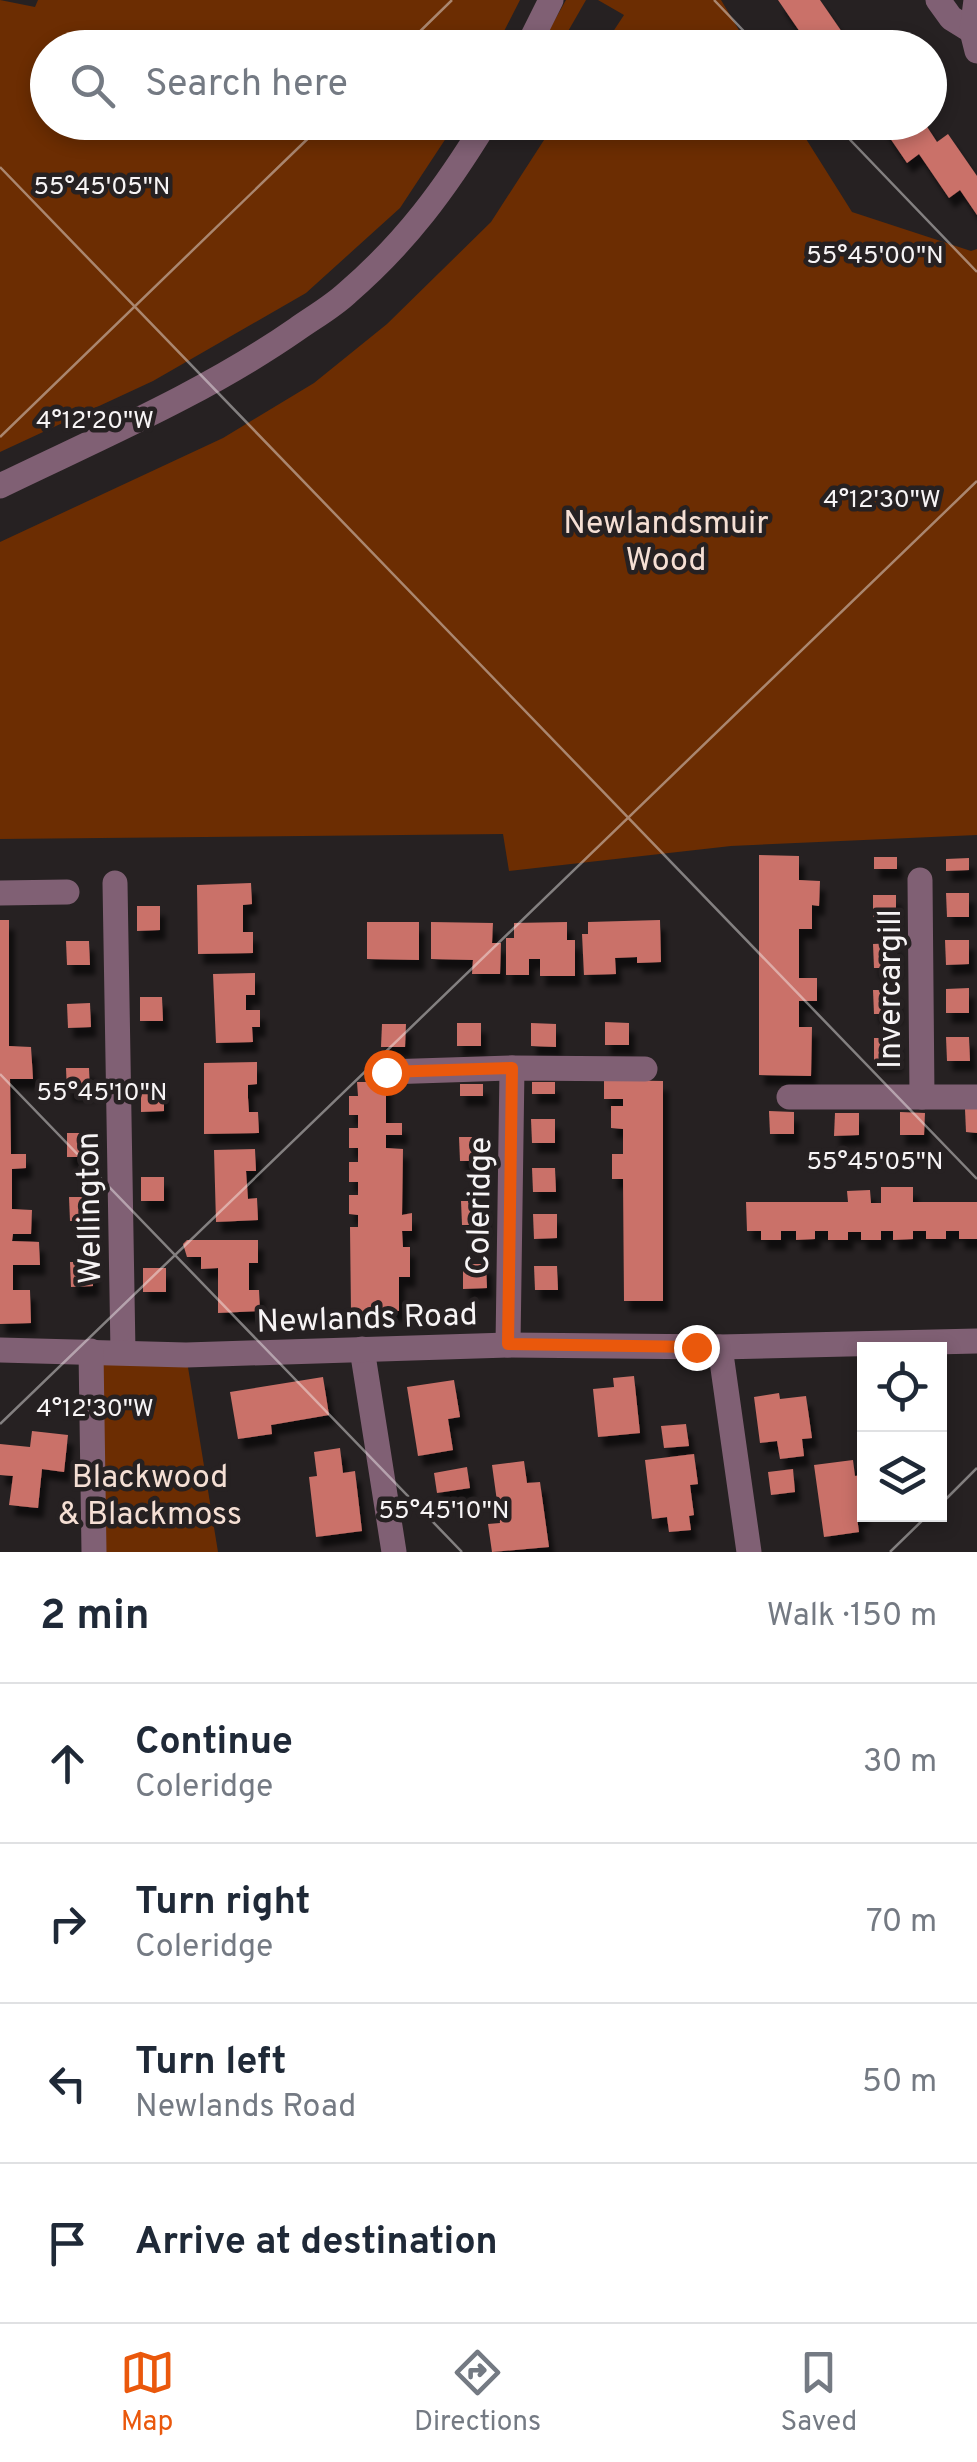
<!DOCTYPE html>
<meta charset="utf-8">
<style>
body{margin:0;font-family:Overpass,sans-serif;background:#f2f2f3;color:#1f2937}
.controls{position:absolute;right:30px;bottom:30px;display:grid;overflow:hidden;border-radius:0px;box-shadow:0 5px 15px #0003}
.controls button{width:90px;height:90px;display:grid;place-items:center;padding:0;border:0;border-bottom:2px solid #e0e1e3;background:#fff;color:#1f2937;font:50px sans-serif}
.stop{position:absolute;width:30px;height:30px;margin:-22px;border:8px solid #ea580c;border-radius:50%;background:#fff}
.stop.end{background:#ea580c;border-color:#fff;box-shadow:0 2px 10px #0008}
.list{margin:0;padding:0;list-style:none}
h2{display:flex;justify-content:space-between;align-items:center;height:130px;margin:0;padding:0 40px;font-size:42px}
h2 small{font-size:32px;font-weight:400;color:#747a83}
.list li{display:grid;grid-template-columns:65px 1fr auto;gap:30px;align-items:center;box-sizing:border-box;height:160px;padding:0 40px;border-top:2px solid #e0e1e3}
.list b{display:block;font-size:38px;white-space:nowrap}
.list p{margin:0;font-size:32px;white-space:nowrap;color:#747a83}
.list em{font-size:32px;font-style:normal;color:#747a83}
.icon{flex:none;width:55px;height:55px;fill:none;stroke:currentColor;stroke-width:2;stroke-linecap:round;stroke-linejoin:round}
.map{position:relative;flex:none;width:977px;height:1552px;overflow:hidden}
.search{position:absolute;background:#fff;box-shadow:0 5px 15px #0003;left:30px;right:30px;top:30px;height:110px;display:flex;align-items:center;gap:25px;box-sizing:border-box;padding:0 35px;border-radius:55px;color:#747a83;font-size:38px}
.sheet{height:770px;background:#fff}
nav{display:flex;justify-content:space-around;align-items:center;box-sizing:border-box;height:140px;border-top:2px solid #e0e1e3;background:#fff;font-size:28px;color:#747a83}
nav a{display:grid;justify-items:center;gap:5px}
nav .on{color:#ea580c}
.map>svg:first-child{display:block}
.green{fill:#6c2d02}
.building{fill:#ca7169;filter:url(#shadow)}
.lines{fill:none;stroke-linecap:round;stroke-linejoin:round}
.minor{stroke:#806074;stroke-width:25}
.route{stroke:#ea580c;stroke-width:12}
.ticks{fill:none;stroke:#f7f4f5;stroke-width:2.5;stroke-opacity:0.45}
.labels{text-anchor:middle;stroke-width:9;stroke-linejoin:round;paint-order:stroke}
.park-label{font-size:32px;fill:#f5dfd4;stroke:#262122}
.street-label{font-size:32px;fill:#f7f4f5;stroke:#262122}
.ticks-label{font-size:25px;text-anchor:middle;fill:#f7f4f5;stroke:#262122;stroke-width:9;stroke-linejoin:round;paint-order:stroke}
</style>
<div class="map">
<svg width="977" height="1552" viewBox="0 0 977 1552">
<defs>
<filter id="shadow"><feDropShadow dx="5.5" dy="10" stdDeviation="2.5" flood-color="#0009"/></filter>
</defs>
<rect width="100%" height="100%" fill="#262122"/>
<g class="green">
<polygon points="0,0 35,7 38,0 520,0 496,47 48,48 48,122 456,123 400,208 306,293 153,381 0,452"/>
<polygon points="566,0 586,0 559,47 539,48"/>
<polygon points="598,0 721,0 749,47 603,47 624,15"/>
<polygon points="555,123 796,123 852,212 971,251 977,249 977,835 731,846 509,871 503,834 0,839 0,542 223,438 314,383 387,324 491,222"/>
<polygon points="91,1351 186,1355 218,1552 93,1552"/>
</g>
<g class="building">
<polygon points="778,0 820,0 853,48 811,48"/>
<polygon points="879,122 924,122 937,142 948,134 977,176 977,215 960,190 949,198 919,154 907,163"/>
<polygon points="759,855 799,856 799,880 820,881 819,906 812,905 812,929 799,929 799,978 817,978 817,1001 799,1001 799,1027 812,1027 811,1076 759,1075"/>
<rect x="874" y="857" width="23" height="12"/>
<polygon points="969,858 969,870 946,871 946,859"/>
<polygon points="251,883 252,904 243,905 243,932 253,932 253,953 198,954 197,885"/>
<polygon points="946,893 969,893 969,917 947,917"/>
<rect x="873" y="895" width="23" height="24"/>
<polygon points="137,906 160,906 160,930 137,931"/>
<polygon points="0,920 9,920 9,1046 31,1047 33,1079 10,1079 11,1154 26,1154 26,1168 12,1169 12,1209 32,1210 31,1234 13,1234 12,1241 39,1242 40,1265 13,1265 13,1290 30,1290 31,1323 0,1324"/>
<polygon points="660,920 661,962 637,963 637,957 615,958 616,974 584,975 582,934 588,934 588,922"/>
<polygon points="367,922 419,922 419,960 367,959"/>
<polygon points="431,922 493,923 492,943 501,943 500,974 472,974 473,960 431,959"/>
<polygon points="567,922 567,940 575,940 575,976 540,976 540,959 529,959 529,975 506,975 506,938 514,938 514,923"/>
<polygon points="945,940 969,940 969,964 946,965"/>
<polygon points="66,941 89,941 90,965 67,965"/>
<polygon points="896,943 897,968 874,968 873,944"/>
<polygon points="255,973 255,995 246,995 246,1010 260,1010 260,1027 252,1027 253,1042 216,1043 213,974"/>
<polygon points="969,988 969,1013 946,1013 946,989"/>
<polygon points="873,990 896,990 897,1014 874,1014"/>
<polygon points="140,997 162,997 163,1021 140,1021"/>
<polygon points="90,1003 91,1027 68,1028 67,1004"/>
<polygon points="605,1022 629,1023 629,1045 605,1045"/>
<rect x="457" y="1023" width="24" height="23"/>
<polygon points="531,1023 556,1024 556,1047 531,1046"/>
<polygon points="382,1024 406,1024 405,1047 381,1047"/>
<polygon points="946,1037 969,1037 970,1061 947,1061"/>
<rect x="874" y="1038" width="23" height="24"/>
<polygon points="257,1062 257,1084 248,1085 248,1098 249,1112 258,1112 259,1133 204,1134 204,1063"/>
<polygon points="66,1068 89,1068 90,1092 67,1092"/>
<polygon points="604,1080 663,1081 663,1301 624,1301 623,1179 612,1179 612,1154 623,1154 623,1129 611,1128 611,1106 623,1106 623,1099 604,1099"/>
<polygon points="357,1082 386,1082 386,1123 402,1123 402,1135 386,1135 386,1148 403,1149 402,1215 412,1213 412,1231 402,1231 403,1247 410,1247 410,1277 399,1277 399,1311 351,1312 350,1227 358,1227 358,1215 349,1214 349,1195 358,1195 358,1182 349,1182 349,1162 358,1162 358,1148 349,1148 349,1128 358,1128 358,1115 349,1115 349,1096 358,1096"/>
<rect x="532" y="1082" width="23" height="12"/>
<rect x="460" y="1084" width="23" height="12"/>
<polygon points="141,1087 164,1087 164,1111 141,1112"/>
<polygon points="965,1109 977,1109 977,1133 966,1132"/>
<polygon points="769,1111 794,1112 794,1134 770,1134"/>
<polygon points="900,1112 925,1113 924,1135 900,1135"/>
<polygon points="835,1113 859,1113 859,1135 834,1136"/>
<polygon points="531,1119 555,1119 555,1143 532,1143"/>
<rect x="67" y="1133" width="23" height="24"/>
<polygon points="459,1137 482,1137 483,1161 460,1161"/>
<polygon points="255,1149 256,1171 246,1171 248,1199 257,1198 258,1220 216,1222 214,1150"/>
<polygon points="532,1168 555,1168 556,1192 533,1192"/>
<rect x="141" y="1177" width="23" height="24"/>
<polygon points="881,1187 913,1187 913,1202 977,1202 977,1239 959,1239 959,1231 946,1231 946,1239 926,1239 926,1231 913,1231 913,1239 893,1240 893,1231 881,1231 881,1240 861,1240 861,1232 848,1232 848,1240 828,1240 828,1231 815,1231 815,1239 796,1240 796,1231 781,1231 781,1240 761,1240 761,1231 747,1231 746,1202 848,1202 847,1191 870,1190 871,1203 881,1203"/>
<polygon points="69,1197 92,1197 93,1221 70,1221"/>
<polygon points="461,1201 484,1201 485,1225 462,1225"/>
<polygon points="533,1214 557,1214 557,1238 534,1239"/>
<polygon points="187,1240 258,1240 258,1263 249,1263 249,1290 259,1290 260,1311 218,1313 218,1268 201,1269 201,1257 187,1257 183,1244"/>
<polygon points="70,1262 93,1262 93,1286 71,1287"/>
<polygon points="463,1264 486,1264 487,1288 463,1289"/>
<polygon points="534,1266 557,1266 558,1290 535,1290"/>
<rect x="143" y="1268" width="23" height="24"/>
<polygon points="634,1376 640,1433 598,1437 593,1389 614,1387 613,1378"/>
<polygon points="323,1377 329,1415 271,1425 272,1434 238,1439 230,1392"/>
<polygon points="454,1380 460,1417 448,1419 453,1450 418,1456 407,1387"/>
<polygon points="779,1393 780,1399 806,1396 812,1438 802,1439 804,1456 780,1459 777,1441 760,1443 754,1397"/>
<polygon points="686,1424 689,1446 664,1448 661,1426"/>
<polygon points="32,1431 68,1435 64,1472 42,1469 38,1508 9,1505 13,1476 0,1475 0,1444 30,1447"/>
<polygon points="340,1448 343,1473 355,1471 362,1531 316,1537 309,1477 317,1476 314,1452"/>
<polygon points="694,1454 698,1484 690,1485 694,1515 689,1516 691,1530 669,1532 667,1517 652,1519 645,1460"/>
<polygon points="853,1460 855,1476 863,1475 864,1488 864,1516 857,1517 859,1532 824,1537 814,1465"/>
<polygon points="524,1461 527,1483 540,1482 549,1547 492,1552 488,1524 500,1523 492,1465"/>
<polygon points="467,1467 470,1488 437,1493 434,1473"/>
<polygon points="793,1469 795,1492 771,1495 768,1472"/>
</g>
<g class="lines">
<g class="minor">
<polyline points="938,0 951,18 972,31"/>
<polyline points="976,0 972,31 977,51"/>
<polyline points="527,48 551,0"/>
<path d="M 0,486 C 101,437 205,393 297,329 C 314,317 332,307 347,293 C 406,242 445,189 486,122"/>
<polyline points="920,880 922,1097"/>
<polyline points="115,883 123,1352"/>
<polyline points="0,893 67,892"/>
<polyline points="386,1072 512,1068"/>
<polyline points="789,1097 977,1097"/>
<polyline points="508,1345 512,1068 645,1069"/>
<polyline points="720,1347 749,1552"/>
<polyline points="362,1349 394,1552"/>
<polyline points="0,1350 186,1355 508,1345 720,1347 977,1341"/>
<polyline points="91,1351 94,1552"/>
</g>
</g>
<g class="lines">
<polyline class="route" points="386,1072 512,1068 508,1344 696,1347"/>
</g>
<path class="ticks" d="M 714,0 L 760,48M 403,48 L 452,0M 833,122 L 977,272M 0,167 L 977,1179M 0,437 L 325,122M 0,1074 L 462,1552M 0,1424 L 977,481M 940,1505 L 977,1468M 890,1552 L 929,1514"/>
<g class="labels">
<g class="park-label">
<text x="666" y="533">Newlandsmuir<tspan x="666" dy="37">Wood</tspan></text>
<text x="150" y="1487">Blackwood<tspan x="150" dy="37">&amp; Blackmoss</tspan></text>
</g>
<g class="street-label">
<text transform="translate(889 989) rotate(-90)" y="11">Invercargill</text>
<text transform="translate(478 1206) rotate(-89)" y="11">Coleridge</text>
<text transform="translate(88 1208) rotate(-91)" y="11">Wellington</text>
<text transform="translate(367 1317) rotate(-2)" y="11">Newlands Road</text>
</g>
</g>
<g class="ticks-label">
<text x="102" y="194">55°45'05"N</text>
<text x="875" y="263">55°45'00"N</text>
<text x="95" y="428">4°12'20"W</text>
<text x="882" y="507">4°12'30"W</text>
<text x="102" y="1100">55°45'10"N</text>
<text x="875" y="1169">55°45'05"N</text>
<text x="95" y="1416">4°12'30"W</text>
<text x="444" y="1518">55°45'10"N</text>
</g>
</svg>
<div class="controls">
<button><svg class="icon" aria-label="locate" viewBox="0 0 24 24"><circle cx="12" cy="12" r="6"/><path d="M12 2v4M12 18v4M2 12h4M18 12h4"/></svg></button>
<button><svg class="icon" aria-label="layers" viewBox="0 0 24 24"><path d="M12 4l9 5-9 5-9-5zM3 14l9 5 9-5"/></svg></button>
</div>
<div class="stop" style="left:386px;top:1072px"></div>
<div class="stop end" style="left:696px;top:1347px"></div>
<div class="search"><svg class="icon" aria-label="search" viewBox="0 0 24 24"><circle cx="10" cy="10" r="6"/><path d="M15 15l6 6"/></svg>Search here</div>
</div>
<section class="sheet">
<h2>2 min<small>Walk · 150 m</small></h2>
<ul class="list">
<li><svg class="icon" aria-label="ahead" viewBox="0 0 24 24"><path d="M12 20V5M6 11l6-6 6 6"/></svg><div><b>Continue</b><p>Coleridge</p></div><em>30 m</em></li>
<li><svg class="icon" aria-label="right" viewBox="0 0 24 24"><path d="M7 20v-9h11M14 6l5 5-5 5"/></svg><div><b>Turn right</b><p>Coleridge</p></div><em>70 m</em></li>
<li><svg class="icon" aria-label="left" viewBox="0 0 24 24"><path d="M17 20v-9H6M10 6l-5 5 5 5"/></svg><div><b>Turn left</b><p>Newlands Road</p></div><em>50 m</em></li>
<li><svg class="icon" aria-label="arrive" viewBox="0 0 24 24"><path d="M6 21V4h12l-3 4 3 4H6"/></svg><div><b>Arrive at destination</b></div></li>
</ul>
</section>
<nav>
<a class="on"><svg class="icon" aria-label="map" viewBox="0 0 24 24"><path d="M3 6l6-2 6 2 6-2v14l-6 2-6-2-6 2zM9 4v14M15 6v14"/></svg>Map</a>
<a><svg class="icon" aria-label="directions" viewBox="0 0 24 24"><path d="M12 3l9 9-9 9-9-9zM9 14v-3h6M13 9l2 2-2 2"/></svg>Directions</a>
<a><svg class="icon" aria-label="saved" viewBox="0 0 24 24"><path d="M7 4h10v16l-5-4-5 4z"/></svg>Saved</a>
</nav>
